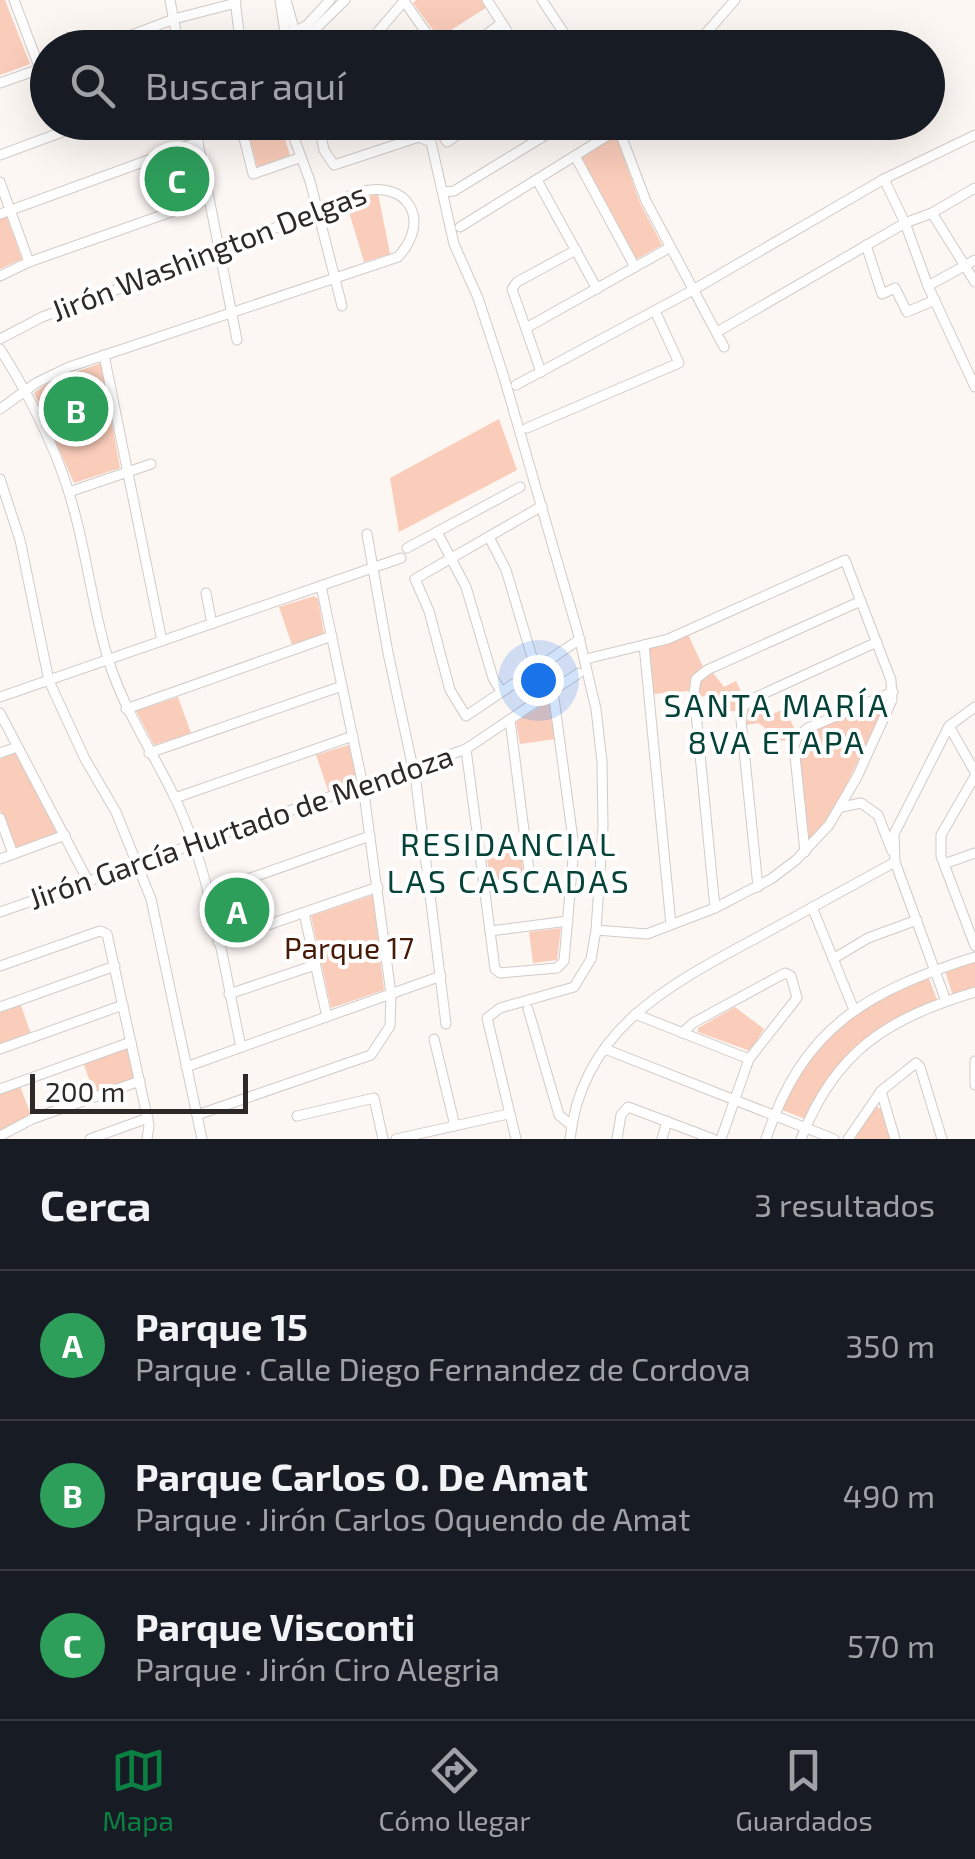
<!DOCTYPE html>
<html lang="es">
<meta charset="utf-8">
<style>
body{margin:0;font-family:"Exo 2",sans-serif;background:#20242c;color:#f1f3f6}
.scale{position:absolute;left:30px;bottom:25px;width:218px;box-sizing:border-box;padding-left:10px;border:5px solid #2c2928;border-top:0;font-size:28px;line-height:35px;white-space:nowrap;color:#2c2928;-webkit-text-stroke:8px #fff;paint-order:stroke}
.you{position:absolute;left:538px;top:680px;width:35px;height:35px;margin:-25px;border:8px solid #fff;border-radius:50%;background:#1a73e8;box-shadow:0 0 0 15px #1a73e833}
.badge{display:grid;place-items:center;width:65px;height:65px;border-radius:50%;background:#0b8043;color:#fff;font-size:32px;font-weight:700}
.pin{position:absolute;translate:-50% -50%;border:5px solid #fff;box-shadow:0 2px 10px #0006}
.list{margin:0;padding:0;list-style:none}
h2{display:flex;justify-content:space-between;align-items:center;height:130px;margin:0;padding:0 40px;font-size:42px}
h2 small{font-size:32px;font-weight:400;color:#9ea1a6}
.list li{display:grid;grid-template-columns:65px 1fr auto;gap:30px;align-items:center;box-sizing:border-box;height:150px;padding:0 40px;border-top:2px solid #363941}
.list b{display:block;font-size:38px;white-space:nowrap}
.list p{margin:0;font-size:32px;white-space:nowrap;color:#9ea1a6}
.list em{font-size:32px;font-style:normal;color:#9ea1a6}
.icon{flex:none;width:55px;height:55px;fill:none;stroke:currentColor;stroke-width:2;stroke-linecap:round;stroke-linejoin:round}
.map{position:relative;flex:none;width:975px;height:1139px;overflow:hidden}
.search{position:absolute;background:#171b24;box-shadow:0 10px 40px #0002;left:30px;right:30px;top:30px;height:110px;display:flex;align-items:center;gap:25px;box-sizing:border-box;padding:0 35px;border-radius:55px;color:#9ea1a6;font-size:38px}
.sheet{height:580px;background:#171b24}
nav{display:flex;justify-content:space-around;align-items:center;box-sizing:border-box;height:140px;border-top:2px solid #363941;background:#171b24;font-size:28px;color:#9ea1a6}
nav a{display:grid;justify-items:center;gap:5px}
nav .on{color:#0b8043}
.map>svg:first-child{display:block}
.green{fill:#faccba}
.lines{fill:none;stroke-linecap:round;stroke-linejoin:round}
.minor-casing{stroke:#d1cbc8;stroke-width:11}
.minor{stroke:#fff;stroke-width:9}
.labels{text-anchor:middle;stroke-width:8;stroke-linejoin:round;paint-order:stroke}
.street-label{font-size:30px;fill:#2c2928;stroke:#fff}
.park-label{font-size:30px;fill:#461a07;stroke:#fff}
.neighbourhood-label{font-size:32px;letter-spacing:2.5px;fill:#054238;stroke:#fff}
</style>
<div class="map">
<svg width="975" height="1139" viewBox="0 0 975 1139">
<rect width="100%" height="100%" fill="#fdf7f4"/>
<g class="green">
<polygon points="0,0 5,0 30,64 0,75"/>
<polygon points="416,0 482,0 487,7 439,38 413,3"/>
<polygon points="280,123 290,155 257,167 248,130"/>
<polygon points="616,136 640,203 662,245 635,260 580,159"/>
<polygon points="193,151 202,194 165,207 151,165"/>
<polygon points="378,193 390,254 364,262 347,205"/>
<polygon points="6,215 22,259 0,269 0,218"/>
<polygon points="101,363 120,468 74,483 34,393 51,381"/>
<polygon points="499,419 517,470 399,532 390,478"/>
<polygon points="314,596 318,599 324,633 292,645 279,607"/>
<polygon points="688,634 703,667 692,676 690,691 653,694 649,648"/>
<polygon points="713,673 724,687 736,681 744,698 736,711 719,712 717,698 711,695 699,697 700,681"/>
<polygon points="178,697 191,733 154,745 136,711"/>
<polygon points="889,698 835,808 808,843 798,744 809,732"/>
<polygon points="550,700 556,739 520,744 516,722"/>
<polygon points="760,701 765,712 771,715 785,708 795,730 790,740 765,742 764,727 758,723 747,725 747,709"/>
<polygon points="349,745 357,782 329,793 316,755"/>
<polygon points="16,752 60,834 14,849 0,810 0,759"/>
<polygon points="522,849 523,876 491,882 486,854"/>
<polygon points="247,886 260,922 224,934 215,897"/>
<polygon points="373,895 384,990 331,1008 311,916"/>
<polygon points="561,928 557,960 533,963 529,932"/>
<polygon points="975,961 975,989 953,996 945,971"/>
<path d="M 928,976 L 937,1000 C 877,1025 834,1059 805,1119 L 780,1109 C 820,1037 851,1008 928,976 Z"/>
<polygon points="20,1003 31,1034 0,1045 0,1010"/>
<polygon points="735,1007 764,1029 750,1051 698,1032 698,1028"/>
<polygon points="129,1046 136,1079 94,1094 83,1062"/>
<polygon points="20,1086 31,1115 0,1132 0,1094"/>
<polygon points="875,1106 881,1109 890,1139 855,1139"/>
</g>
<g class="lines">
<defs>
<g id="minor">
<polyline points="14,0 40,69"/>
<polyline points="170,0 179,48"/>
<polyline points="235,0 241,48"/>
<polyline points="280,0 286,39"/>
<polyline points="286,0 296,36"/>
<polyline points="487,0 518,48"/>
<polyline points="542,0 574,48"/>
<polyline points="404,1 437,48"/>
<polyline points="98,48 174,19 236,3"/>
<polyline points="267,48 307,25 330,0"/>
<polyline points="284,48 309,35 345,0"/>
<polyline points="364,48 405,0"/>
<polyline points="468,48 502,23"/>
<polyline points="693,48 735,0"/>
<polyline points="0,83 48,66"/>
<polyline points="194,122 237,340"/>
<polyline points="240,122 253,174 299,158"/>
<polyline points="288,122 310,181 342,306"/>
<polyline points="318,122 324,150 334,165 419,137 431,142 454,244 478,298 503,374 578,633 596,709 602,762 603,826 596,930 591,959 574,987 500,1008 487,1018 516,1139"/>
<polyline points="351,122 359,125 366,122"/>
<polyline points="434,122 447,142 477,122"/>
<polyline points="616,122 646,201 724,347"/>
<polyline points="0,155 89,122"/>
<polyline points="575,156 635,267"/>
<polyline points="884,179 905,223 928,286 975,387"/>
<polyline points="537,180 597,289"/>
<polyline points="0,182 29,262"/>
<polyline points="443,192 454,191 567,122"/>
<polyline points="932,213 975,282"/>
<polyline points="0,214 198,142"/>
<polyline points="460,227 618,129"/>
<polyline points="866,245 882,294 895,288 907,312 935,300"/>
<polyline points="0,276 29,262 208,199"/>
<polyline points="928,286 975,260"/>
<polyline points="526,328 669,248"/>
<polyline points="717,332 905,223 932,213 975,188"/>
<path d="M 0,339 L 42,317 L 219,252 L 359,192 C 408,179 432,220 398,257 L 69,367 L 36,383 L 0,409"/>
<path d="M 0,349 C 33,401 60,455 75,514 C 88,563 94,614 109,662 C 125,712 153,752 175,798 C 212,876 223,964 241,1047"/>
<polyline points="104,355 162,641"/>
<polyline points="541,372 512,289 517,282 576,250"/>
<polyline points="516,385 693,290 884,179 975,135"/>
<polyline points="527,428 679,363 655,311"/>
<polyline points="0,479 20,540 49,681 85,759 116,812 151,899 202,1139"/>
<polyline points="69,492 151,464"/>
<polyline points="542,506 415,579 429,611 450,690 466,716 580,639"/>
<polyline points="437,532 466,587 493,678 501,691"/>
<polyline points="367,534 388,653 416,782 446,1024"/>
<polyline points="489,537 506,570 535,667"/>
<polyline points="407,548 520,487"/>
<polyline points="206,593 212,624"/>
<polyline points="644,645 671,925"/>
<polyline points="586,659 668,639 845,560 891,680 892,700 857,777 829,825 796,860 771,879 715,908 647,934 596,930"/>
<polyline points="0,697 401,558"/>
<polyline points="126,709 332,636"/>
<polyline points="0,713 88,881"/>
<polyline points="949,726 975,772"/>
<polyline points="466,749 495,969 500,973 557,968 564,961 574,847 553,691"/>
<polyline points="0,753 17,747"/>
<polyline points="149,753 342,686"/>
<polyline points="975,776 941,835 941,856 975,946"/>
<polyline points="175,798 353,736"/>
<polyline points="842,807 861,803 878,815 892,851"/>
<polyline points="0,818 13,854"/>
<polyline points="805,852 794,746 797,737 808,728 893,692"/>
<polyline points="0,859 65,835"/>
<polyline points="944,864 975,853"/>
<polyline points="484,887 522,880 529,870 510,720"/>
<polyline points="758,887 741,720 743,707 754,698 877,642"/>
<polyline points="208,893 370,836"/>
<polyline points="812,907 854,1010"/>
<polyline points="715,908 694,693 696,679 707,670 861,601"/>
<polyline points="0,912 466,749 579,673"/>
<polyline points="304,913 327,1017"/>
<polyline points="490,931 568,921"/>
<polyline points="218,942 378,887"/>
<polyline points="833,959 868,938 917,920"/>
<polyline points="0,966 100,931 107,934 149,1125 147,1139"/>
<polyline points="229,994 315,965"/>
<polyline points="946,1001 895,862 894,834 949,726 975,707"/>
<polyline points="0,1007 115,966"/>
<polyline points="528,1009 559,1115 572,1126"/>
<polyline points="635,1014 749,1059"/>
<polyline points="682,1033 693,1023 785,973 791,976 797,998 749,1059 721,1139"/>
<polyline points="434,1039 455,1126"/>
<polyline points="0,1049 123,1005"/>
<polyline points="605,1049 834,1139"/>
<polyline points="975,1061 975,1085"/>
<polyline points="186,1067 441,976"/>
<polyline points="0,1089 131,1042"/>
<polyline points="881,1091 895,1139"/>
<polyline points="197,1115 371,1055 390,1026 391,994 363,786 321,586"/>
<polyline points="297,1116 374,1098 383,1139"/>
<polyline points="0,1136 32,1119 140,1081"/>
<polyline points="90,1139 148,1118"/>
<polyline points="396,1139 508,1114"/>
<path d="M 570,1139 C 582,1027 673,983 760,936 C 805,911 850,887 895,862"/>
<polyline points="617,1139 621,1115 628,1107 713,1139"/>
<polyline points="662,1139 667,1121"/>
<path d="M 766,1139 C 803,1026 868,991 975,957"/>
<path d="M 801,1139 C 835,1051 888,1018 975,992"/>
<polyline points="848,1139 881,1091 916,1063 920,1067 942,1139"/>
</g>
</defs>
<use href="#minor" class="minor-casing"/>
<use href="#minor" class="minor"/>
</g>
<g class="labels">
<g class="street-label">
<text transform="translate(209 253) rotate(-21)" y="10">Jirón Washington Delgas</text>
<text transform="translate(241 828) rotate(-19)" y="10">Jirón García Hurtado de Mendoza</text>
</g>
<g class="park-label">
<text x="349" y="959">Parque 17</text>
</g>
<g class="neighbourhood-label">
<text x="777" y="717">SANTA MARÍA<tspan x="777" dy="37">8VA ETAPA</tspan></text>
<text x="509" y="856">RESIDANCIAL<tspan x="509" dy="37">LAS CASCADAS</tspan></text>
</g>
</g>
</svg>
<div class="scale">200 m</div>
<div class="you"></div>
<div class="pin badge" style="left:237px;top:910px;background:#2e9e5b">A</div>
<div class="pin badge" style="left:76px;top:409px;background:#2e9e5b">B</div>
<div class="pin badge" style="left:177px;top:179px;background:#2e9e5b">C</div>
<div class="search"><svg class="icon" aria-label="search" viewBox="0 0 24 24"><circle cx="10" cy="10" r="6"/><path d="M15 15l6 6"/></svg>Buscar aquí</div>
</div>
<section class="sheet">
<h2>Cerca<small>3 resultados</small></h2>
<ul class="list">
<li><span class="badge" style="background:#2e9e5b">A</span><div><b>Parque 15</b><p>Parque · Calle Diego Fernandez de Cordova</p></div><em>350 m</em></li>
<li><span class="badge" style="background:#2e9e5b">B</span><div><b>Parque Carlos O. De Amat</b><p>Parque · Jirón Carlos Oquendo de Amat</p></div><em>490 m</em></li>
<li><span class="badge" style="background:#2e9e5b">C</span><div><b>Parque Visconti</b><p>Parque · Jirón Ciro Alegria</p></div><em>570 m</em></li>
</ul>
</section>
<nav>
<a class="on"><svg class="icon" aria-label="map" viewBox="0 0 24 24"><path d="M3 6l6-2 6 2 6-2v14l-6 2-6-2-6 2zM9 4v14M15 6v14"/></svg>Mapa</a>
<a><svg class="icon" aria-label="directions" viewBox="0 0 24 24"><path d="M12 3l9 9-9 9-9-9zM9 14v-3h6M13 9l2 2-2 2"/></svg>Cómo llegar</a>
<a><svg class="icon" aria-label="saved" viewBox="0 0 24 24"><path d="M7 4h10v16l-5-4-5 4z"/></svg>Guardados</a>
</nav>
